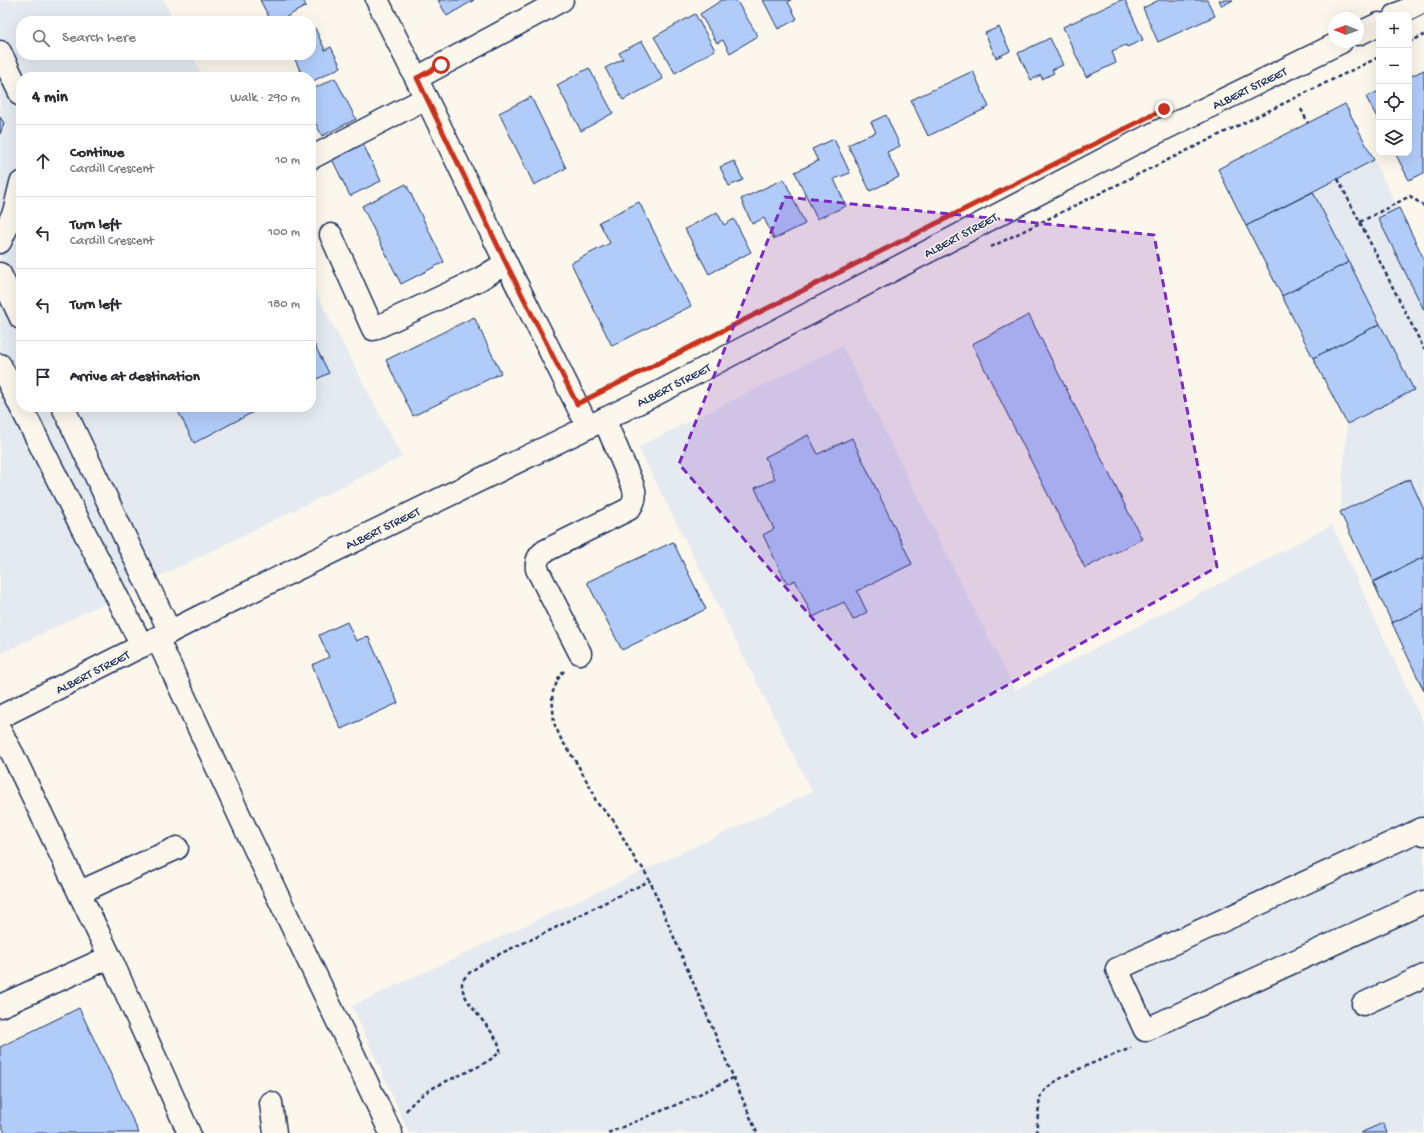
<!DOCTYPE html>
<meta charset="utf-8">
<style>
body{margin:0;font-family:"Gochi Hand",sans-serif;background:#f2f2f3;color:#2b2b33}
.controls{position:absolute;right:12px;top:12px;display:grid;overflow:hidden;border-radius:8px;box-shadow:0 4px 16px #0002}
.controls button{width:36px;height:36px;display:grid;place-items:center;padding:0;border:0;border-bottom:1px solid #e1e1e2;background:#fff;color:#2b2b33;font:20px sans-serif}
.compass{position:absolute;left:1328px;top:12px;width:36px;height:36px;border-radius:50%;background:#fff;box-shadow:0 4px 16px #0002;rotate:271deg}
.stop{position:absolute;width:12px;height:12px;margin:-9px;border:3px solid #c8321e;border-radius:50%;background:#fff}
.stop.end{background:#c8321e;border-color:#fff;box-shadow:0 1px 4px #0008}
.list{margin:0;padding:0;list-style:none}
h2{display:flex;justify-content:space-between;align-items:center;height:52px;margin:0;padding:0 16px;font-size:17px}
h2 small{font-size:13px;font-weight:400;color:#7c7c81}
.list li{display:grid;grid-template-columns:26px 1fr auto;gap:12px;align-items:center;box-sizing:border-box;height:72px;padding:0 16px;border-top:1px solid #e1e1e2}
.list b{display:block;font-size:15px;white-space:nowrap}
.list p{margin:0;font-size:13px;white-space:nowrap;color:#7c7c81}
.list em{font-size:13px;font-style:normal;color:#7c7c81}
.icon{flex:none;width:22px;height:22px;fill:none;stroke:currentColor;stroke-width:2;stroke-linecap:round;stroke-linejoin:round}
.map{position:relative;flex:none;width:1424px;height:1133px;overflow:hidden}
.search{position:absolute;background:#fff;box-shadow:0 4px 16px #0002;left:16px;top:16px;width:300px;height:44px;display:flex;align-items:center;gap:10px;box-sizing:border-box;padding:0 14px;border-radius:16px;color:#7c7c81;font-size:15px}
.panel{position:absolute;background:#fff;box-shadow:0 4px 16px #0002;left:16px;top:72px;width:300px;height:340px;border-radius:16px}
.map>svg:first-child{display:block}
.built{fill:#e5eaf0}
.building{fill:#b1ccf9;stroke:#1b2f5e}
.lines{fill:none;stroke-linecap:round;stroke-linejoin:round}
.minor-casing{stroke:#1b2f5e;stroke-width:25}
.path{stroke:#1b2f5e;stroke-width:2.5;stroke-dasharray:4 3;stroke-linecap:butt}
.minor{stroke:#fbf7ec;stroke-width:22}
.route{stroke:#c8321e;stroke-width:5}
.marked{fill:#7b2cbf;fill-opacity:0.2;stroke:#7b2cbf;stroke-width:3;stroke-dasharray:8 5;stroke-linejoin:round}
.labels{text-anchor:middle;stroke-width:3;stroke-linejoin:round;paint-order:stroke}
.street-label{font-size:13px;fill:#1b2f5e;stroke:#fbf7ec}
</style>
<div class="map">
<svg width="1424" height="1133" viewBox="0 0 1424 1133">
<rect width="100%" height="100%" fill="#fbf7ec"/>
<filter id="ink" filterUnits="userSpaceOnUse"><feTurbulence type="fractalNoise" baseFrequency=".025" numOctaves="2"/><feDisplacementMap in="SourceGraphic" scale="8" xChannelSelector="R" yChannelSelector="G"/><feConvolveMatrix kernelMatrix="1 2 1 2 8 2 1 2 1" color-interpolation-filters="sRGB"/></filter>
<g filter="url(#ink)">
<g class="built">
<polygon points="0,0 164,0 174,21 21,21 21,55 192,55 204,77 21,77 21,407 311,407 311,283 402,457 183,565 0,654"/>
<polygon points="1345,104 1424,259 1424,691 1340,512 1347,424 1218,169"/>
<polygon points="842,346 1015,690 1332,525 1424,725 1424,1133 409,1133 352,1006 812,792 638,447"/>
</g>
<g class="building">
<polygon points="260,0 303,0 306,6 279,21 271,21"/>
<polygon points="438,0 474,0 447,16"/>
<polygon points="722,0 736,0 758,36 730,53 723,40 717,43 700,14"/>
<polygon points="763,0 791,0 788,2 797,19 778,29"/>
<polygon points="1121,0 1125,0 1143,40 1127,47 1126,45 1112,51 1116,63 1086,77 1063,27"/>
<polygon points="1159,0 1207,0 1215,16 1158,42 1143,8"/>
<polygon points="1219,0 1233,0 1222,6"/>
<polygon points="695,14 715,50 675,73 654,37"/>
<polygon points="999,27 1010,51 996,58 985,33"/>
<polygon points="315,28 325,50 331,47 341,67 311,82 311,77 303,77 293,55 311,55 311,30"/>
<polygon points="1050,38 1063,65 1052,70 1054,73 1042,79 1041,75 1031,80 1018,53"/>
<polygon points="642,41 663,79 623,100 605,68 623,59 619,53"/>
<polygon points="589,68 613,113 581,131 557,85"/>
<polygon points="1424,70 1424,173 1409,180 1395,153 1409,153 1409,77"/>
<polygon points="973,71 989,107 928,136 911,100"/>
<polygon points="335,78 356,119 322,136 311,114 311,90"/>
<polygon points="1379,91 1379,121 1366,97"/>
<polygon points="531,97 566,168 534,185 499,113"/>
<polygon points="1345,104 1374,160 1246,226 1218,169"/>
<polygon points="886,115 900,146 887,152 899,177 870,191 848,145 876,132 871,122"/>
<polygon points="0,117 4,123 0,134"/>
<polygon points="834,139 850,173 834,179 846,206 817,219 795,172 818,161 812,149"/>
<polygon points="362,142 381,181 350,196 331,157"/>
<polygon points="734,161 743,180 729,186 720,167"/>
<polygon points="784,179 805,224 774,239 764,218 752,224 741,199"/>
<polygon points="406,184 444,262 401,284 362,206"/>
<polygon points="1313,192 1349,262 1282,296 1246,226"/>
<polygon points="639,202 691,306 612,346 571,263 610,243 599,222"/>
<polygon points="1399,208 1424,259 1424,310 1378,218"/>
<polygon points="717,212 724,225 734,219 751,252 709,274 685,229"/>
<polygon points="1349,262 1380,324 1313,358 1282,296"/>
<polygon points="1029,315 1142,539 1085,568 972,344"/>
<polygon points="474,317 501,373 413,416 386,360"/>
<polygon points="1380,324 1414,390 1347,424 1313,358"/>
<polygon points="311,338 329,373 311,382"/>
<polygon points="176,407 263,407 194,443"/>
<polygon points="808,435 818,454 852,438 912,564 857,591 867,612 853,620 844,602 813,617 795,580 787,584 763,535 774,529 755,488 775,479 765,457"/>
<polygon points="1410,479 1424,510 1424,557 1373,582 1340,512"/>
<polygon points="673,542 706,609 622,650 587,582"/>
<polygon points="1424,557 1424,608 1392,623 1373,582"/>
<polygon points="1424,608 1424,691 1392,623"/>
<polygon points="347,622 356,641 368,636 398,703 341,729 312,665 329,657 319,635"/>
<polygon points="79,1008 139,1133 5,1133 0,1122 0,1047"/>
<polygon points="1383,1123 1387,1133 1360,1133"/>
</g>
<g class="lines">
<defs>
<g id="minor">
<polyline points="377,0 431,108 506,263 588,427"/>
<polyline points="1396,15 1424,1"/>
<polyline points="1358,34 1379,24"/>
<polyline points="0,52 21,95"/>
<polyline points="417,78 562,0"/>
<polyline points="311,158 426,98"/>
<polyline points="331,235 373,329 480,279 506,263"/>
<polyline points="0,242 14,212 21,183"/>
<polyline points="0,274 21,318"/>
<polyline points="0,365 21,407"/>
<polyline points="21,407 142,646"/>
<polyline points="63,407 170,632"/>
<polyline points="157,638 247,832 391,1133"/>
<path d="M 580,653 L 537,569 C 536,561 538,556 545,551 L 629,509 C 635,501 636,496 633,486 L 604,419"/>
<polyline points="0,717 223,605 654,395 1133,144 1341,42"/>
<polyline points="0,731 13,755 110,957 0,1006"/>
<polyline points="1424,834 1422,829 1117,969 1145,1030 1424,902"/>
<polyline points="80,892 177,848"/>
<polyline points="110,957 189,1133"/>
<polyline points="1363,1004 1424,976"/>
<polyline points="271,1103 275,1133"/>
</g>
</defs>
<use href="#minor" class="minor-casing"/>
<g class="path">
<polyline points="1409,42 1424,35"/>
<polyline points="1301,109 1308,123"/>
<polyline points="1338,179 1424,349"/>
<polyline points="1360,222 1410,196 1424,206"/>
<polyline points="991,247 1145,171 1379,57"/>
<polyline points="598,393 683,351"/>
<polyline points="564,671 559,677 552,694 554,723 561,739 576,762 593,792 596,802 614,821 637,863 642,867 650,881 757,1133"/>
<path d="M 406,1111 C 428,1080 472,1077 500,1052 C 502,1035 461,1004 462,984 C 462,979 469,973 473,970 C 493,955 520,945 543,934 C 579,916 614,897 650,881"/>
<polyline points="608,1133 685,1101 733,1078"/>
<path d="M 1036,1133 L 1040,1097 C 1048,1077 1110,1057 1131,1048"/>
</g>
<use href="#minor" class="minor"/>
</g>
</g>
<g class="lines" filter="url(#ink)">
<polyline class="route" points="441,65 417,78 506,263 577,404 1164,109"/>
</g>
<path class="marked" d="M 785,197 L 1154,235 L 1217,567 L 915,737 L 679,464 Z"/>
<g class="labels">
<g class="street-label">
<text transform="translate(1249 87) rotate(-26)" y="5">ALBERT STREET</text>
<text transform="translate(960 234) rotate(-28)" y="5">ALBERT STREET</text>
<text transform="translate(673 384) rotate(-27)" y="5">ALBERT STREET</text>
<text transform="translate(382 527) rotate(-26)" y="5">ALBERT STREET</text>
<text transform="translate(92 671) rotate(-27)" y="5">ALBERT STREET</text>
</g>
</g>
</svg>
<div class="controls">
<button>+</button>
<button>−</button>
<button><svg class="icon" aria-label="locate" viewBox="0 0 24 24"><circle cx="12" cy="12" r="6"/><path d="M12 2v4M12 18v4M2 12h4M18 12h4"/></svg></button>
<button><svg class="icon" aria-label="layers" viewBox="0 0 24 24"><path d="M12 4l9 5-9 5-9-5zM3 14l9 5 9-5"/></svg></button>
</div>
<svg class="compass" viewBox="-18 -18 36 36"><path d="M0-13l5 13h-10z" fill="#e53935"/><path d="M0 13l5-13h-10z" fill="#7c7c81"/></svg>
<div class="stop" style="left:441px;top:65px"></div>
<div class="stop end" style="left:1164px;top:109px"></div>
<div class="search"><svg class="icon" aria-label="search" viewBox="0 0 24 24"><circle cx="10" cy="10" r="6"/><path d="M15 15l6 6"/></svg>Search here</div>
<section class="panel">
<h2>4 min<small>Walk · 290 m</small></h2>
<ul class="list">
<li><svg class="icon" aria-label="ahead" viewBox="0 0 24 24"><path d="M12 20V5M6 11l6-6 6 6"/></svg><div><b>Continue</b><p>Cardill Crescent</p></div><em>10 m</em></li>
<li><svg class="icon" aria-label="left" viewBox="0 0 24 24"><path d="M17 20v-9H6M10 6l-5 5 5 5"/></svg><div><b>Turn left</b><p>Cardill Crescent</p></div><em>100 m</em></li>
<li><svg class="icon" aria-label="left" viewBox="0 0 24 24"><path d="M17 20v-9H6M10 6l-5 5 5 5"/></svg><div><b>Turn left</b></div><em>180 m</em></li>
<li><svg class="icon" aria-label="arrive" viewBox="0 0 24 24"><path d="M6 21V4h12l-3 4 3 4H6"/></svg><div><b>Arrive at destination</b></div></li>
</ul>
</section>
</div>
